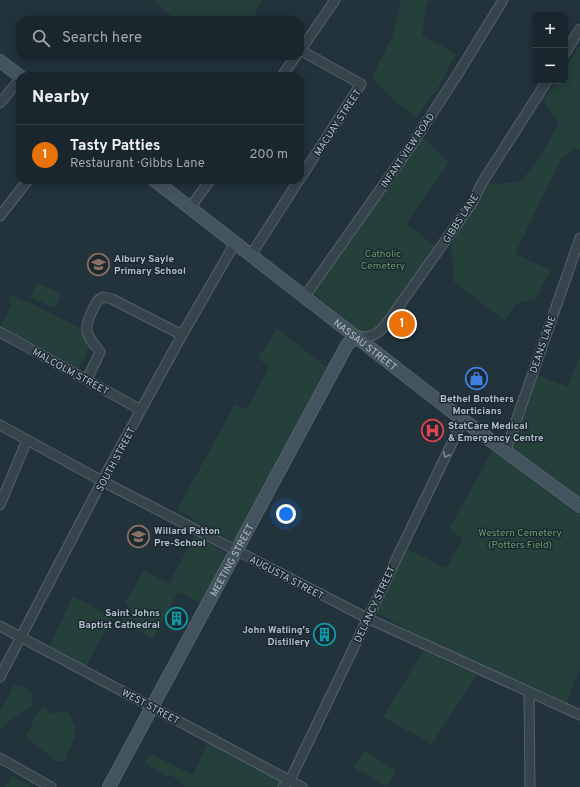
<!DOCTYPE html>
<meta charset="utf-8">
<style>
body{margin:0;font-family:Overpass,sans-serif;background:#232e35;color:#f1f3f6}
.controls{position:absolute;right:12px;top:12px;display:grid;overflow:hidden;border-radius:8px;box-shadow:0 2px 10px #0003}
.controls button{width:36px;height:36px;display:grid;place-items:center;padding:0;border:0;border-bottom:1px solid #384349;background:#1a262d;color:#f1f3f6;font:20px sans-serif}
.you{position:absolute;left:286px;top:514px;width:14px;height:14px;margin:-10px;border:3px solid #fff;border-radius:50%;background:#1a73e8;box-shadow:0 0 0 6px #1a73e833}
.badge{display:grid;place-items:center;width:26px;height:26px;border-radius:50%;background:#8c9099;color:#fff;font-size:13px;font-weight:700}
.pin{position:absolute;translate:-50% -50%;border:2px solid #fff;box-shadow:0 1px 4px #0006}
.list{margin:0;padding:0;list-style:none}
h2{display:flex;justify-content:space-between;align-items:center;height:52px;margin:0;padding:0 16px;font-size:17px}
h2 small{font-size:13px;font-weight:400;color:#9fa5aa}
.list li{display:grid;grid-template-columns:26px 1fr auto;gap:12px;align-items:center;box-sizing:border-box;height:60px;padding:0 16px;border-top:1px solid #384349}
.list b{display:block;font-size:15px;white-space:nowrap}
.list p{margin:0;font-size:13px;white-space:nowrap;color:#9fa5aa}
.list em{font-size:13px;font-style:normal;color:#9fa5aa}
.icon{flex:none;width:22px;height:22px;fill:none;stroke:currentColor;stroke-width:2;stroke-linecap:round;stroke-linejoin:round}
.map{position:relative;flex:none;width:580px;height:787px;overflow:hidden}
.search{position:absolute;background:#1a262d;box-shadow:0 2px 10px #0003;left:16px;top:16px;width:288px;height:44px;display:flex;align-items:center;gap:10px;box-sizing:border-box;padding:0 14px;border-radius:12px;color:#9fa5aa;font-size:15px}
.panel{position:absolute;background:#1a262d;box-shadow:0 2px 10px #0003;left:16px;top:72px;width:288px;height:112px;border-radius:12px}
.map>svg:first-child{display:block}
.green{fill:#253f3b}
.lines{fill:none;stroke-linecap:round;stroke-linejoin:round}
.street-casing{stroke:#54626a;stroke-width:11}
.secondary-casing{stroke:#54626a;stroke-width:14}
.street{stroke:#36444c;stroke-width:9}
.secondary{stroke:#44545f;stroke-width:12}
.oneway{stroke:#7a8890}
.labels{text-anchor:middle;stroke-width:3;stroke-linejoin:round;paint-order:stroke}
.street-label{font-size:10px;fill:#b1bfc8;stroke:#1b2931}
.park-label{font-size:10px;fill:#689968;stroke:#1b2931}
.poi-label{font-size:10px;font-weight:bold;fill:#b1bfc8;stroke:#1b2931;text-anchor:start}
</style>
<div class="map">
<svg width="580" height="787" viewBox="0 0 580 787">
<rect width="100%" height="100%" fill="#22333c"/>
<g class="green">
<polygon points="153,0 262,0 252,20 176,20"/>
<polygon points="401,0 429,0 426,7 422,35 456,54 439,86 416,118 385,92 372,77 393,35"/>
<polygon points="580,45 580,150 575,148 561,159 515,254 551,270 536,298 515,304 505,321 454,282 451,242 488,184 520,182 539,159 559,123 543,101 557,81 565,81 565,68"/>
<polygon points="423,138 449,162 406,224 437,247 372,334 364,335 313,293"/>
<polygon points="37,282 61,294 55,308 30,297"/>
<polygon points="11,294 79,327 90,347 79,369 1,326 11,306 9,298"/>
<polygon points="277,329 327,367 235,542 177,510 235,404 247,409 269,367 258,358"/>
<polygon points="580,355 580,501 511,447 536,375 568,387"/>
<polygon points="494,448 580,514 580,668 566,706 450,652 375,612 407,549 446,568 463,539 449,529"/>
<polygon points="195,534 227,555 202,604 178,592 153,639 121,621 130,608 125,603 144,570 169,584"/>
<polygon points="73,596 112,617 86,667 49,647"/>
<polygon points="424,650 477,675 432,744 383,717"/>
<polygon points="14,685 24,687 32,693 32,706 9,721 0,730 0,712"/>
<path d="M 44,706 L 49,713 L 67,712 C 84,734 72,737 66,761 L 57,761 L 25,737 C 33,727 33,713 44,706 Z"/>
<polygon points="208,742 283,782 280,787 184,787 185,785 169,774 166,777 145,763 151,754 193,775"/>
<polygon points="364,750 397,771 387,787 353,767"/>
<polygon points="12,776 31,787 4,787"/>
</g>
<g class="lines">
<defs>
<g id="street">
<polyline points="300,51 335,0"/>
<polyline points="565,53 580,29"/>
<polyline points="282,76 296,56"/>
<polyline points="0,103 20,79"/>
<polyline points="300,179 361,84 300,50"/>
<polyline points="190,208 210,180"/>
<polyline points="0,216 28,180"/>
<polyline points="251,255 299,180"/>
<polyline points="305,296 413,143 459,72 503,0"/>
<polyline points="0,332 141,410"/>
<path d="M 358,337 C 372,338 378,334 387,323 L 472,203 L 482,183 L 547,81"/>
<path d="M 87,379 L 100,352 C 86,334 82,331 93,309 C 96,304 97,299 103,297 L 112,299 L 182,335"/>
<polyline points="0,425 102,481 367,618 580,715"/>
<polyline points="506,450 580,238"/>
<polyline points="0,505 27,440"/>
<polyline points="0,626 302,787"/>
<polyline points="0,677 102,481 182,335 235,243"/>
<polyline points="529,692 530,787"/>
<polyline points="0,758 51,787"/>
<polyline points="283,787 293,774 463,420"/>
</g>
<g id="secondary">
<polyline points="0,61 20,76"/>
<path id="s1" d="M 154,180 L 463,420 L 580,506"/>
<path id="s2" d="M 109,787 L 347,345 L 353,339 L 358,337"/>
</g>
</defs>
<use href="#street" class="street-casing"/>
<use href="#secondary" class="secondary-casing"/>
<use href="#street" class="street"/>
<use href="#secondary" class="secondary"/>
</g>
<defs><path id="oneway-chevron" d="M-2-3.5L2.5 0L-2 3.5" fill="none" stroke-width="1.6" stroke-linecap="round" stroke-linejoin="round"/></defs>
<use class="oneway" href="#oneway-chevron" transform="translate(446 455) rotate(116)"/>
<defs>
<symbol id="school-ring" viewBox="-11 -11 22 22"><circle r="9.5" fill="#1b2931" stroke="#8d6e63" stroke-width="1.5"/><path d="M0-5L7-2L0 1L-7-2ZM-4 1L0 2.5L4 1V4Q0 6-4 4Z" fill="#8d6e63"/></symbol>
<symbol id="shop-ring" viewBox="-11 -11 22 22"><circle r="9.5" fill="#1b2931" stroke="#3f7fe0" stroke-width="1.5"/><path d="M-5-2.5h2.3a2.7 3.5 0 0 1 5.4 0H5L5.5 6h-11ZM-1.5-2.5h3a1.5 2.3 0 0 0-3 0Z" fill="#3f7fe0"/></symbol>
<symbol id="hospital-ring" viewBox="-11 -11 22 22"><circle r="9.5" fill="#1b2931" stroke="#e0444e" stroke-width="1.5"/><path d="M-5-5h3v3.5h4V-5h3V5h-3V1.5h-4V5h-3Z" fill="#e0444e"/></symbol>
<symbol id="building-ring" viewBox="-11 -11 22 22"><circle r="9.5" fill="#1b2931" stroke="#0f9aa8" stroke-width="1.5"/><path d="M-4-6H4V6H1V3H-1V6H-4ZM-2.5-4.3h1.7v1.8h-1.7ZM.8-4.3h1.7v1.8H.8ZM-2.5-1h1.7V.8h-1.7ZM.8-1h1.7V.8H.8Z" fill="#0f9aa8"/></symbol>
</defs>
<g fill-rule="evenodd">
<use href="#school-ring" x="86" y="252" width="25" height="25"/>
<use href="#shop-ring" x="464" y="366" width="25" height="25"/>
<use href="#hospital-ring" x="420" y="418" width="25" height="25"/>
<use href="#school-ring" x="126" y="524" width="25" height="25"/>
<use href="#building-ring" x="164" y="606" width="25" height="25"/>
<use href="#building-ring" x="312" y="622" width="25" height="25"/>
</g>
<g class="labels">
<g class="street-label">
<text transform="translate(337 122) rotate(-57)" y="4">MACUAY STREET</text>
<text transform="translate(407 150) rotate(-56)" y="4">INFANT VIEW ROAD</text>
<text transform="translate(460 218) rotate(-57)" y="4">GIBBS LANE</text>
<text dy="4" stroke="none"><textPath href="#s1" startOffset="268">NASSAU STREET</textPath></text>
<text transform="translate(542 344) rotate(-71)" y="4">DEANS LANE</text>
<text transform="translate(71 371) rotate(29)" y="4">MALCOLM STREET</text>
<text transform="translate(115 459) rotate(-62)" y="4">SOUTH STREET</text>
<text dy="4" stroke="none"><textPath href="#s2" startOffset="258">MEETING STREET</textPath></text>
<text transform="translate(287 577) rotate(28)" y="4">AUGUSTA STREET</text>
<text transform="translate(374 604) rotate(-65)" y="4">DELANCY STREET</text>
<text transform="translate(151 706) rotate(28)" y="4">WEST STREET</text>
</g>
<g class="park-label">
<text x="383" y="257">Catholic<tspan x="383" dy="12">Cemetery</tspan></text>
<text x="520" y="536">Western Cemetery<tspan x="520" dy="12">(Potters Field)</tspan></text>
</g>
<g class="poi-label">
<text x="114" y="262">Albury Sayle<tspan x="114" dy="12">Primary School</tspan></text>
<text x="477" y="402" text-anchor="middle">Bethel Brothers<tspan x="477" dy="12">Morticians</tspan></text>
<text x="448" y="429">StatCare Medical<tspan x="448" dy="12">&amp; Emergency Centre</tspan></text>
<text x="154" y="534">Willard Patton<tspan x="154" dy="12">Pre-School</tspan></text>
<text x="160" y="616" text-anchor="end">Saint Johns<tspan x="160" dy="12">Baptist Cathedral</tspan></text>
<text x="310" y="633" text-anchor="end">John Watling's<tspan x="310" dy="12">Distillery</tspan></text>
</g>
</g>
</svg>
<div class="controls">
<button>+</button>
<button>−</button>
</div>
<div class="you"></div>
<div class="pin badge" style="left:402px;top:324px;background:#e8710a">1</div>
<div class="search"><svg class="icon" aria-label="search" viewBox="0 0 24 24"><circle cx="10" cy="10" r="6"/><path d="M15 15l6 6"/></svg>Search here</div>
<section class="panel">
<h2>Nearby<small></small></h2>
<ul class="list">
<li><span class="badge" style="background:#e8710a">1</span><div><b>Tasty Patties</b><p>Restaurant · Gibbs Lane</p></div><em>200 m</em></li>
</ul>
</section>
</div>
